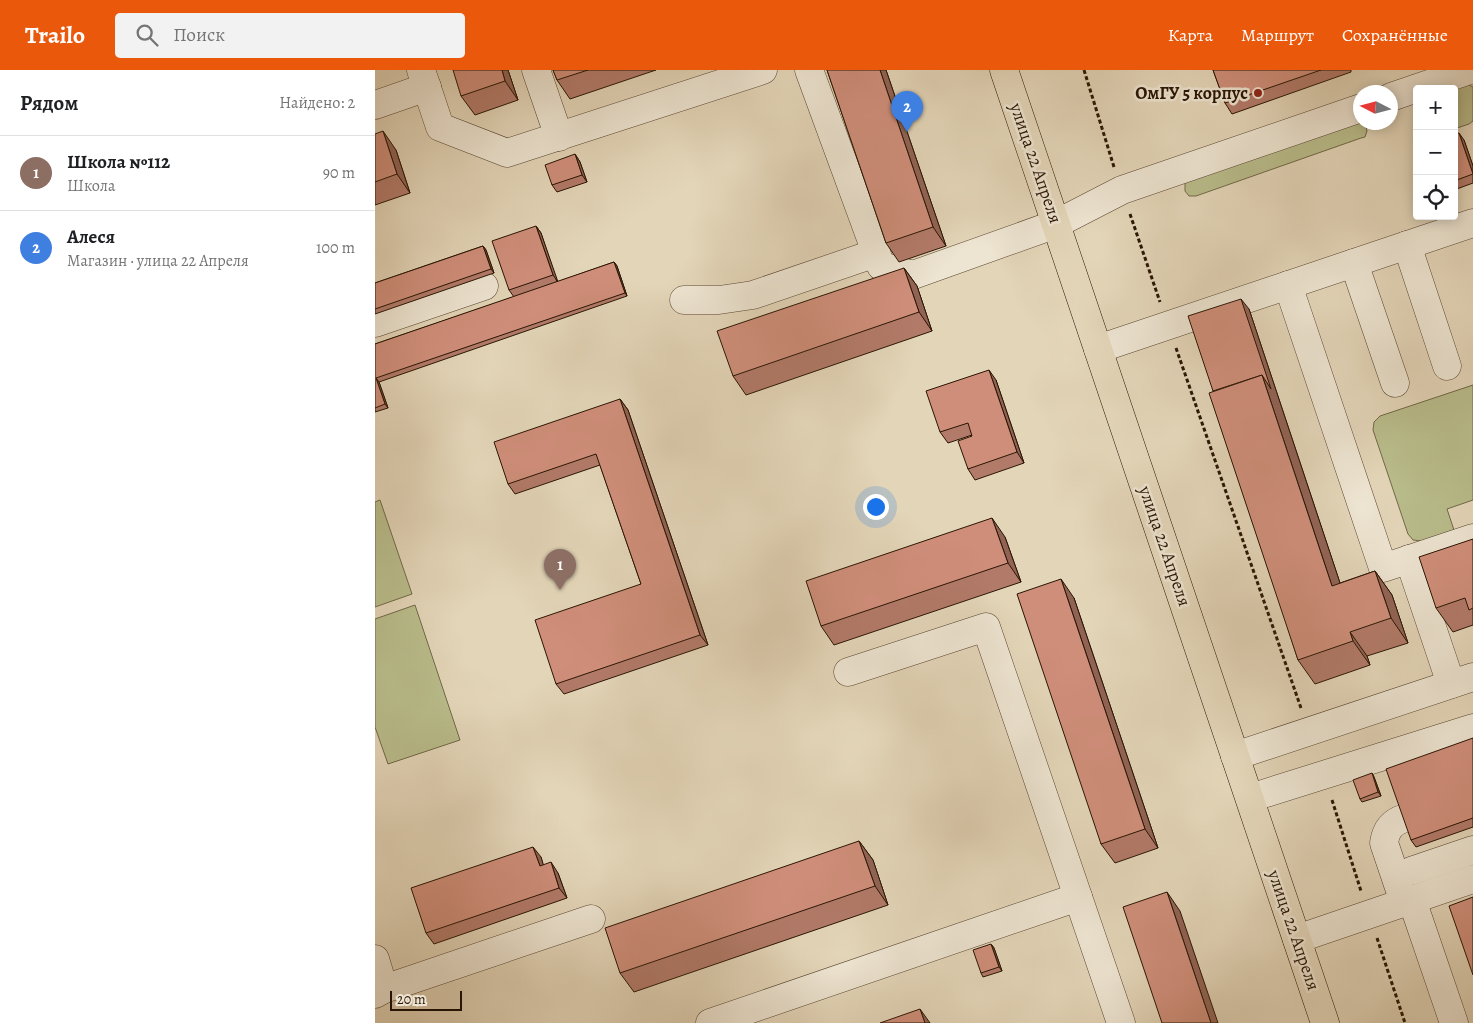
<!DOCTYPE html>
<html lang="ru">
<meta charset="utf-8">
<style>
body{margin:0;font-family:Alegreya,serif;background:#f2f2f2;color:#202124}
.controls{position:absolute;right:15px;top:15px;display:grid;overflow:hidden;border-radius:5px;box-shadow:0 2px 12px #0003}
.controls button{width:45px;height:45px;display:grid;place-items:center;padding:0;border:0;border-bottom:1px solid #e0e0e0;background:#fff;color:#202124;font:25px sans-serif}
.compass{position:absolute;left:978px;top:15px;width:45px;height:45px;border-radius:50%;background:#fff;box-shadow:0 2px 12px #0003;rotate:276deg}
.scale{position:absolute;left:15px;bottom:12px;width:72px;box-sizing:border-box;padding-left:5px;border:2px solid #291504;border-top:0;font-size:14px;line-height:18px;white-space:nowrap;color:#291504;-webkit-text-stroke:4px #ede4d1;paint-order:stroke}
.you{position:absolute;left:500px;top:436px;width:18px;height:18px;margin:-12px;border:4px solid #fff;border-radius:50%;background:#1a73e8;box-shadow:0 0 0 8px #1a73e833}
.badge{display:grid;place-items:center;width:32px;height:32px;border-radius:50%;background:#ea580c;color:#fff;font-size:16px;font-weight:700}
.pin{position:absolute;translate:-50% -41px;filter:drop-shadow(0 1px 2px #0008)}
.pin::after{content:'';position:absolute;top:26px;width:18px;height:15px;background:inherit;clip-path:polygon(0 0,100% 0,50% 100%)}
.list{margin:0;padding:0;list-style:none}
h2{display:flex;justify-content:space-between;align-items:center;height:65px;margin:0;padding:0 20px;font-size:21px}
h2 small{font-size:16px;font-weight:400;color:#757577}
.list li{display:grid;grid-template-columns:32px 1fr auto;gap:15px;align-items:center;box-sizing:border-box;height:75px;padding:0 20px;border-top:1px solid #e0e0e0}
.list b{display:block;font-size:19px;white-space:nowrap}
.list p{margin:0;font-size:16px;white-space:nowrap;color:#757577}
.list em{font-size:16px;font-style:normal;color:#757577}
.icon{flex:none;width:28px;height:28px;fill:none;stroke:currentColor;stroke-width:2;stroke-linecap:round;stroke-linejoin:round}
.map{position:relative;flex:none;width:1098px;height:953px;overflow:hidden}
header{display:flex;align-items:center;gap:30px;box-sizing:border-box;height:70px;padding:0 25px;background:#ea580c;color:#fff}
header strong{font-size:24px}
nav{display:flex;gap:28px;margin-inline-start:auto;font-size:18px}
.search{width:350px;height:45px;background:#f2f2f2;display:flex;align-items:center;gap:12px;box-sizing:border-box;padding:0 18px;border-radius:5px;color:#757577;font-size:19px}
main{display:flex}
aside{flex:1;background:#fff}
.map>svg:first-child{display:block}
.green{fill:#b9bc8b;stroke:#716848}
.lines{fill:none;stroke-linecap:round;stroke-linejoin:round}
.minor-casing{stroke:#584531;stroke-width:29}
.major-casing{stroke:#291504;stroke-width:29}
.path{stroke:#291504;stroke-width:3;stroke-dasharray:4 2.5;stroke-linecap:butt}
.minor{stroke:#ede4d1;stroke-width:28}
.major{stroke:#e3d5b8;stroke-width:28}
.wall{fill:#b27a69;stroke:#291504}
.shaded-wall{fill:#916355;stroke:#291504}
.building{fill:#cf8e7a;stroke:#291504}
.poi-dot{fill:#8f2418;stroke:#ede4d1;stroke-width:2}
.labels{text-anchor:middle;stroke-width:5;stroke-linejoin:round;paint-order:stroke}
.poi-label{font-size:18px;font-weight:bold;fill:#291504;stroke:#ede4d1;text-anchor:end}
.street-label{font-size:18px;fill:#291504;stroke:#ede4d1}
</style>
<header>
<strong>Trailo</strong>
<div class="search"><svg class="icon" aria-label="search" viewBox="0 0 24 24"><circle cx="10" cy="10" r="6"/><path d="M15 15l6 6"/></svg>Поиск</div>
<nav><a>Карта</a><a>Маршрут</a><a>Сохранённые</a></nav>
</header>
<main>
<aside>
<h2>Рядом<small>Найдено: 2</small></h2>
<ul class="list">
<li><span class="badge" style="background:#8d6e63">1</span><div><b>Школа №112</b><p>Школа</p></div><em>90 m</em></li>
<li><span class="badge" style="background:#3f7fe0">2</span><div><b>Алеся</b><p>Магазин · улица 22 Апреля</p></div><em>100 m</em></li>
</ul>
</aside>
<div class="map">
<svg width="1098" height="953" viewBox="0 0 1098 953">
<rect width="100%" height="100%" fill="#e3d5b8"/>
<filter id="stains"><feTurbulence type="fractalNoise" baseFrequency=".004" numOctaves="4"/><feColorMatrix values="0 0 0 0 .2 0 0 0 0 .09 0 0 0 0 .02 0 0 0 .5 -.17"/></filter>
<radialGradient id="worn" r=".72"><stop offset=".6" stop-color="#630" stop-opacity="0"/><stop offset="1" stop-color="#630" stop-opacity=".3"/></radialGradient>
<g class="green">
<polygon points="1094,15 1098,17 1098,51 1094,54 1079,59 1079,19"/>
<polygon points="986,52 990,54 992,61 990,67 986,68 821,126 814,126 810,121 810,114 812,111"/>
<polygon points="1098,315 1098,430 1072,439 1079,460 1046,471 1038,470 1033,464 998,360 999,352 1005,346"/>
<polygon points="5,430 37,524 0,537 0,432"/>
<polygon points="40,535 85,670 13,694 0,657 0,549"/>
</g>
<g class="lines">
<defs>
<g id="minor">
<polyline points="46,0 65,57 132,83 388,0"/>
<polyline points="161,0 184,67"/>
<polyline points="434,0 506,196 538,205 681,154 747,120 986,38"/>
<polyline points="1016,27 1095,0"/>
<polyline points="0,35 52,17"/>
<polyline points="1032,175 1072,296"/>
<polyline points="979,193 1020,313"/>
<polyline points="913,215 1008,498 1098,468"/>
<polyline points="309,230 344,230 378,225 501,183"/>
<polyline points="0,253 109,216"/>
<polyline points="723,279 1098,153"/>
<polyline points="1034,489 1076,614"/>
<polyline points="473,602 611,557 746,953"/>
<polyline points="860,686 1098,607"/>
<polyline points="875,728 1098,658"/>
<polyline points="1036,801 1098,780"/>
<polyline points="1037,830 1079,953"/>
<path d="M 1029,832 L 1009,773 C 1011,759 1017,752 1030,748"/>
<polyline points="922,869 1098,809"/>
<polyline points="0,889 9,919"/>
<polyline points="0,924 9,919 216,849"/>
<polyline points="335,953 703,827"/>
</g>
<polyline id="major" points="629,0 950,953"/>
</defs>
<use href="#minor" class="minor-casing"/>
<use href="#major" class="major-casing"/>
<g class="path">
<polyline points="709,0 739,97"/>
<polyline points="755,144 785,232"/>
<polyline points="801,278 926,638"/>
<polyline points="957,730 986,821"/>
<polyline points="1002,868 1030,953"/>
</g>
<use href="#minor" class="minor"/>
<use href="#major" class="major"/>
</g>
<g class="wall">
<polygon points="133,0 143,30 100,45 86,26"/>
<polygon points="178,0 281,0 195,29 182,10"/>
<polygon points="452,0 511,0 571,176 524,192 511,173"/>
<polygon points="838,0 976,0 976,2 857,44 850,33"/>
<polygon points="0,64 21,80 35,123 0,135"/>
<polygon points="1079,64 1089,70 1098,96 1098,113 1079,120"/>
<polygon points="200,84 205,92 212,112 182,122 177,115"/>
<polygon points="161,156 166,163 182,212 239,192 242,196 252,226 4,312 13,338 0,342 0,274 139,227 134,220"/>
<polygon points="108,176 111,180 119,203 0,244 0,213"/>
<polygon points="529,198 542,216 557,261 371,325 358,306"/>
<polygon points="874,239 965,513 1000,501 1017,525 1033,573 992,586 995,595 940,614 923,590 838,321"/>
<polygon points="621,310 649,393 600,410 593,399 597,366 597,365 573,373 565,362"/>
<polygon points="245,329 253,340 333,575 189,624 181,614 266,514 225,395 140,424 133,414"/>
<polygon points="630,467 646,512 459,575 446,556"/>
<polygon points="1098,469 1098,555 1078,562 1061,538"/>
<polygon points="699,528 783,778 740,793 726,774"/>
<polygon points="1098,668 1098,757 1041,777 1036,770"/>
<polygon points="997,703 999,707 1006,726 987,732 985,729"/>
<polygon points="484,771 498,790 513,835 259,922 245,903"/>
<polygon points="166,787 168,795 183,803 192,828 59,874 51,863"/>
<polygon points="616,874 619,878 627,901 608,907 606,903"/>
</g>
<g class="shaded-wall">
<polygon points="127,0 133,0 143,30 130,11"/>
<polygon points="505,0 511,0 571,176 558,157"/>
<polygon points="8,61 21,80 35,123 22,104"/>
<polygon points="1084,63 1089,70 1098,96 1098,104"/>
<polygon points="200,84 205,92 212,112 207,105"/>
<polygon points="161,156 166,163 183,212 178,205"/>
<polygon points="108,176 111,180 119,203 116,199"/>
<polygon points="239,192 242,196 252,226 250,223"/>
<polygon points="529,198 542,216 557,261 544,242"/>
<polygon points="866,229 874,239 974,540 957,516 887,305"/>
<polygon points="614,300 621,310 649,393 642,382"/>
<polygon points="1,308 4,312 13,338 10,334"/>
<polygon points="245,329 253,340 333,575 325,565"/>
<polygon points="617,448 630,467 646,512 633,493"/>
<polygon points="1000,501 1017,525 1033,573 1016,548"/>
<polygon points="686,509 699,528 783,778 770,759"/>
<polygon points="975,562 992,586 995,595 978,571"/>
<polygon points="997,703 999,707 1006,726 1003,722"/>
<polygon points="484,771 498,790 513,835 500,816"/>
<polygon points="158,777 166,787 172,807 165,796"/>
<polygon points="176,792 183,803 192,828 184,818"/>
<polygon points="792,822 805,841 843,953 836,953"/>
<polygon points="616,874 619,878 627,901 624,897"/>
<polygon points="545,939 555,953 550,953"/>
</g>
<g class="building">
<polygon points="78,0 127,0 130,11 86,26"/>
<polygon points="178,0 213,0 182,10"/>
<polygon points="452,0 505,0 558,157 511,173"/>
<polygon points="838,0 946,0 850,33"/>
<polygon points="8,61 22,104 0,112 0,64"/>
<polygon points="1084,63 1098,104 1079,111 1079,64"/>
<polygon points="200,84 207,105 177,115 170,95"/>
<polygon points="161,156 178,205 134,220 117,171"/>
<polygon points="108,176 116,199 0,239 0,213"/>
<polygon points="239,192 250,223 1,308 10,334 0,338 0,274"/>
<polygon points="529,198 544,242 358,306 342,261"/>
<polygon points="866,229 896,319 887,305 838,321 813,246"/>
<polygon points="614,300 642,382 593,399 583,371 597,366 593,353 565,362 551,321"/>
<polygon points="887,305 957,516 1000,501 1016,548 975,562 978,571 923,590 834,323"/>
<polygon points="245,329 325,565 181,614 160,550 266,514 221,384 133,414 119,372"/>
<polygon points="617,448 633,493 446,556 431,511"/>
<polygon points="1098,469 1098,538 1094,540 1090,528 1061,538 1044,487"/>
<polygon points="686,509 770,759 726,774 642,524"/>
<polygon points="1098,668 1098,748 1036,770 1011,699"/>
<polygon points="997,703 1003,722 985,729 978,710"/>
<polygon points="484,771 500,816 245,903 230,858"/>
<polygon points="158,777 165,796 176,792 184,818 51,863 36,818"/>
<polygon points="792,822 836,953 787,953 748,837"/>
<polygon points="1098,827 1098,905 1074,836"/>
<polygon points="616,874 624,897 606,903 598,880"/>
<polygon points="545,939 550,953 505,953"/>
</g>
<circle class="poi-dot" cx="883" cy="23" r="5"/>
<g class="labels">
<g class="poi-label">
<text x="873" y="29">ОмГУ 5 корпус</text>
</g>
<g class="street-label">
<text transform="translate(661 93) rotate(71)" y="6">улица 22 Апреля</text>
<text transform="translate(790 476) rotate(71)" y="6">улица 22 Апреля</text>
<text transform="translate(919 860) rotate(71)" y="6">улица 22 Апреля</text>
</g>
</g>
<rect width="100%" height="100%" filter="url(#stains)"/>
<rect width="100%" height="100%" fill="url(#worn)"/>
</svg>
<div class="controls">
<button>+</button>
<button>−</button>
<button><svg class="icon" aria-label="locate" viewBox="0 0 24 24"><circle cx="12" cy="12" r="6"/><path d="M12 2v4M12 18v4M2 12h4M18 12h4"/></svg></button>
</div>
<svg class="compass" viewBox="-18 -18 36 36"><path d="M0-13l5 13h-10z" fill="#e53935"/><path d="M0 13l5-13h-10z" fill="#757577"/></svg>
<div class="scale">20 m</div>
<div class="you"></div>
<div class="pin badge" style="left:185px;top:520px;background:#8d6e63">1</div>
<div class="pin badge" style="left:532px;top:62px;background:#3f7fe0">2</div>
</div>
</main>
